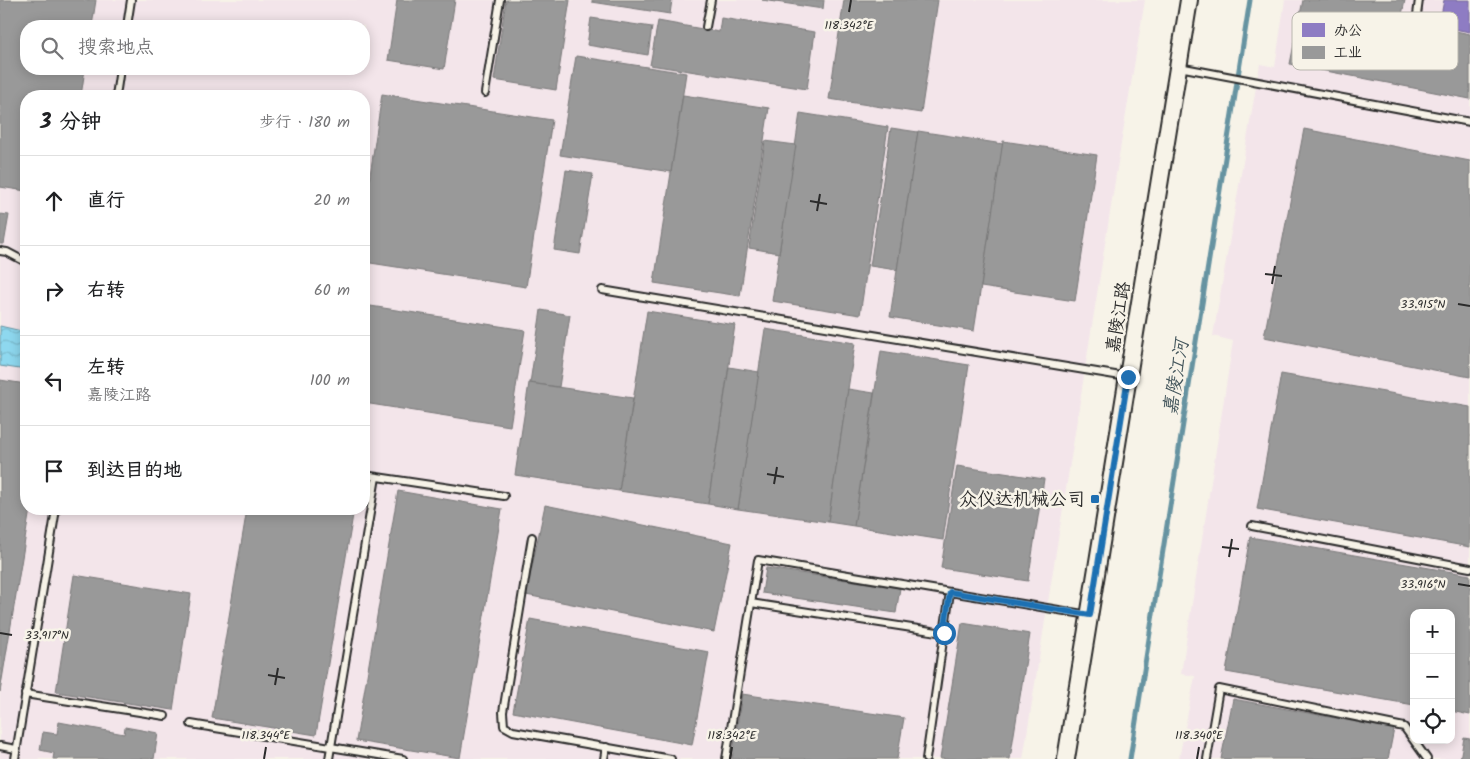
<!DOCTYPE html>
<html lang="zh">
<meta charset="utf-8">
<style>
body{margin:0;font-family:Kalam,"LXGW WenKai TC",sans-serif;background:#f2f2f2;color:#202124}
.controls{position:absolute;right:15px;bottom:15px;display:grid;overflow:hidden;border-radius:10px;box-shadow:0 2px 12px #0003}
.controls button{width:45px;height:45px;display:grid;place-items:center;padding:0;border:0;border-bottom:1px solid #e0e0e0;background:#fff;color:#202124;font:25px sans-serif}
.stop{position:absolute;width:15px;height:15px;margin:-11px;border:4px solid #1f6fb2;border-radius:50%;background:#fff}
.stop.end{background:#1f6fb2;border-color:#fff;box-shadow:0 1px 5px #0008}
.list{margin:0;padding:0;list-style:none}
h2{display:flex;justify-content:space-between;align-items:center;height:65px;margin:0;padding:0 20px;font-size:21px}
h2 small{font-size:16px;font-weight:400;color:#757577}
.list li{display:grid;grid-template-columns:32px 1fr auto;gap:15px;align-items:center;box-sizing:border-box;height:90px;padding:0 20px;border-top:1px solid #e0e0e0}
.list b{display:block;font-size:19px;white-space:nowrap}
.list p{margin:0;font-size:16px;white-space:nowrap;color:#757577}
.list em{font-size:16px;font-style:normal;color:#757577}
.icon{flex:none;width:28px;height:28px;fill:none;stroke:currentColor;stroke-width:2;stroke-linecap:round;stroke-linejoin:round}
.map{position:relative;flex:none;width:1470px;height:759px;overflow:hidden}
.search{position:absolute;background:#fff;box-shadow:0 2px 12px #0003;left:20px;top:20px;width:350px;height:55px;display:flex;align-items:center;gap:12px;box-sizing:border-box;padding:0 18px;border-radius:20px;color:#757577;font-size:19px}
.panel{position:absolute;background:#fff;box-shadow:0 2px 12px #0003;left:20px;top:90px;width:350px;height:425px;border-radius:20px}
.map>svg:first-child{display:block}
.built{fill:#f3e5ea;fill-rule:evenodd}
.water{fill:url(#water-waves);stroke:#6693a1}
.offices{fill:#8e7cc3;stroke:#706495}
.industry{fill:#999;stroke:#787878}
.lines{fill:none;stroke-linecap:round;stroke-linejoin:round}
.stream{stroke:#6693a1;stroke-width:5}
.service-casing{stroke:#2b2b2b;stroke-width:10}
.tertiary-casing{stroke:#2b2b2b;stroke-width:20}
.service{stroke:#f7f3e8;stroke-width:6}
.tertiary{stroke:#f7f3e8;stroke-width:16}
.route{stroke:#1f6fb2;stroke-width:6}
.ticks{fill:none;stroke:#2b2b2b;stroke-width:2}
.poi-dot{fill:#1f6fb2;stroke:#f7f3e8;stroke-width:2}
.labels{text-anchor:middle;stroke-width:5;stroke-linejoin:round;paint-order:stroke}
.street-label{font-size:18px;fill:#2b2b2b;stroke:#f7f3e8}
.poi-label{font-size:18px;fill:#2b2b2b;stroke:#f7f3e8;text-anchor:end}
.water-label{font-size:19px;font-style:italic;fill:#44565c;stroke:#f7f3e8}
.key{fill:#f7f3e8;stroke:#bab7af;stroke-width:1}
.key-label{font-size:14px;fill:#2b2b2b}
.ticks-label{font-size:12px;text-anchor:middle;fill:#2b2b2b;stroke:#f7f3e8;stroke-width:5;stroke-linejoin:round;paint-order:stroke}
</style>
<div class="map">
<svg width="1470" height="759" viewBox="0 0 1470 759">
<defs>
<pattern id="water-waves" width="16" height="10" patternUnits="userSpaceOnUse" patternTransform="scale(1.25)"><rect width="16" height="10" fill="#8ed8ef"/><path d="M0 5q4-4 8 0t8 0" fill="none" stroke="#7bbacd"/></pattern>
</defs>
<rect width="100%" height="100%" fill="#f7f3e8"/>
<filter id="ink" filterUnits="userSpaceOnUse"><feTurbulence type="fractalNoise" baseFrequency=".02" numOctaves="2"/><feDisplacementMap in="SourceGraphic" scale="10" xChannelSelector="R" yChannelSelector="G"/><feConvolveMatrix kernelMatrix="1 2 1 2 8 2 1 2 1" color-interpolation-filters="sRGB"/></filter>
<g filter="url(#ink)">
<g class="built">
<path d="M 0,0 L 1145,0 L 1119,156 L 1023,759 L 0,759 ZM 26,26 L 364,26 L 364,69 L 26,69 ZM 26,96 L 364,96 L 364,509 L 26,509 Z"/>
<path d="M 1285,0 L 1470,0 L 1470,759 L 1179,759 L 1195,676 L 1181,674 L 1233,341 L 1213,336 L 1260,64 L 1275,67 ZM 1414,613 L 1451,613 L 1451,740 L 1414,740 Z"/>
</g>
<polygon class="water" points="0,326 26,332 26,370 0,366"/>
<polygon class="offices" points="1444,0 1470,0 1470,32 1439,26"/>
<g class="industry">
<polygon points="0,0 96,0 92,26 26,26 26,69 85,69 81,96 26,96 26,191 0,187"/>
<polygon points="397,0 455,0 444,69 388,60"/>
<polygon points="506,0 570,0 556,90 494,80"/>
<polygon points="592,0 672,0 670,14 592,2"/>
<polygon points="762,0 824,0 823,9"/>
<polygon points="844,0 938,0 921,113 829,99"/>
<polygon points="1303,0 1405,0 1401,20 1470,34 1470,99 1290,64"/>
<polygon points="591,18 652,27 648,55 587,45"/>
<polygon points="721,18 815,32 807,89 650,65 658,21 719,32"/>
<polygon points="576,56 686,73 671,172 560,155"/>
<polygon points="382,94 552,120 526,287 364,262 364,216"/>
<polygon points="683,95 769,108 740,296 654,283"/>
<polygon points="800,113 888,127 860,315 772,301"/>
<polygon points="891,128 918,132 897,270 870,266"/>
<polygon points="1304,129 1470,161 1470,377 1264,337"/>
<polygon points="918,131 1003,144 974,331 890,317"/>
<polygon points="765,141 796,145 779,253 749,248"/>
<polygon points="1003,141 1097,155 1075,301 981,287"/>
<polygon points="566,170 593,174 580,254 554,250"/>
<polygon points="0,214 9,215 4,244 0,244"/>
<polygon points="364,305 525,330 510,426 364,403"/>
<polygon points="541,310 570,315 559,387 530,383"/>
<polygon points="647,311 735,325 708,504 619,491"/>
<polygon points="765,329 855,343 828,522 738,509"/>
<polygon points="881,351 969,365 943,540 854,526"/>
<polygon points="729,367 759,372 738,509 708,504"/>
<polygon points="1281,374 1470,407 1470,547 1257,509"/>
<polygon points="0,380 26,384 26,509 30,509 0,692"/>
<polygon points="529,383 633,398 619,491 515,475"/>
<polygon points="848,389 874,393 854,526 828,522"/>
<polygon points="957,466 1044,479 1028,581 941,568"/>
<polygon points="398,491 502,509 460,758 356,741"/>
<polygon points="545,505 732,543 714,632 526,595"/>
<polygon points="247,509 354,509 316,735 212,718"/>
<polygon points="1250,537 1470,575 1470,715 1451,711 1451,613 1414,613 1414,705 1226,672"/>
<polygon points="766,568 900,588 896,613 762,593"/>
<polygon points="74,575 191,594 173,710 56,692"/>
<polygon points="530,619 709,652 692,745 513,712"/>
<polygon points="962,623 1030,634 1010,759 940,759"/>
<polygon points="742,694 904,718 897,759 732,759"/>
<polygon points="1233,699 1394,729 1388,759 1221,759"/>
<polygon points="59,722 124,734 125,727 158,733 154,759 53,759 54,753 40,750 43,732 57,734"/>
<polygon points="1464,738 1470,739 1470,759 1460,759"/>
</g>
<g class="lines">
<polyline class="stream" points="1130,759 1250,0"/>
<defs>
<g id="service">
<polyline points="1417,15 1419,0"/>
<polyline points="127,26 131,0"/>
<polyline points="706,27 711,0"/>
<polyline points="1179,67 1470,122"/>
<polyline points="485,93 500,0"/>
<polyline points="116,96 120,69"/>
<polyline points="0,251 7,252 26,262"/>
<polyline points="602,290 1127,377"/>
<polyline points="364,475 504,496"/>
<polyline points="1252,526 1470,568"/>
<polyline points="532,537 503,712 504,726 513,731 671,759"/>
<polyline points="950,592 1089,615"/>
<polyline points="751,603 944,633"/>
<polyline points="25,694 165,716"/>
<polyline points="191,724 403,759"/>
<polyline points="0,746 16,749"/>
<polyline points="15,759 56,509"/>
<polyline points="329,759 376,477"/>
<polyline points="604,759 606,747"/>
<polyline points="726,759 758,560 950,592 926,759"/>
<polyline points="1207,759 1219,689 1404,727 1427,759"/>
</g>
<polyline id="tertiary" points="1066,759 1189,0"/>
</defs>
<use href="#service" class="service-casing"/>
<use href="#tertiary" class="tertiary-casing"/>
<use href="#service" class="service"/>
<use href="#tertiary" class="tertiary"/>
</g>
</g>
<g class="lines" filter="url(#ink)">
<polyline class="route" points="944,633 950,592 1090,615 1128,377"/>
</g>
<path class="ticks" d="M 849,12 L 851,0M 810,201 L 827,204M 817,211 L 820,194M 1265,274 L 1282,276M 1272,284 L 1275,266M 1458,304 L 1470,306M 767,474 L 784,477M 774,484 L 777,467M 1222,547 L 1239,549M 1229,557 L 1232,539M 1458,584 L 1470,586M 0,633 L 12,635M 268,675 L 285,678M 275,685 L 278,668M 264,759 L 266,747M 730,759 L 732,747M 1197,759 L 1199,747"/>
<rect class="poi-dot" x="1090" y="494" width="10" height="10" rx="2.5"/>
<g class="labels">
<g class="street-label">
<text transform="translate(1118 317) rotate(-81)" y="6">嘉陵江路</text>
</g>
<g class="poi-label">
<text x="1085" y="505">众仪达机械公司</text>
</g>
<g class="water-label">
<text transform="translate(1175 377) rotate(-81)" y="7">嘉陵江河</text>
</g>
</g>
<rect x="1292" y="12" width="166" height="58" rx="8" class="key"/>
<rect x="1302" y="23" width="23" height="14" fill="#8e7cc3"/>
<rect x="1302" y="46" width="23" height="13" fill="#999"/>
<g class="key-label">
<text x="1334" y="35">办公</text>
<text x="1334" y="57">工业</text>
</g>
<g class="ticks-label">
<text x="849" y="29">118.342°E</text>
<text x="1423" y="308">33.915°N</text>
<text x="1423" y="588">33.916°N</text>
<text x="47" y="639">33.917°N</text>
<text x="266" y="739">118.344°E</text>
<text x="732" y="739">118.342°E</text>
<text x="1199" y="739">118.340°E</text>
</g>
</svg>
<div class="controls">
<button>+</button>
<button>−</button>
<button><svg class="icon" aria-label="locate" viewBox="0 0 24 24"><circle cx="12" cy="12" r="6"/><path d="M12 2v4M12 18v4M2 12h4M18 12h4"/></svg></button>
</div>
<div class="stop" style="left:944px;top:633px"></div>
<div class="stop end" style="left:1128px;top:377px"></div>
<div class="search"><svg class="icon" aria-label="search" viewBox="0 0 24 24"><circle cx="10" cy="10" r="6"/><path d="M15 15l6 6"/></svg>搜索地点</div>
<section class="panel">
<h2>3 分钟<small>步行 · 180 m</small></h2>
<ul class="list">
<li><svg class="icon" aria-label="ahead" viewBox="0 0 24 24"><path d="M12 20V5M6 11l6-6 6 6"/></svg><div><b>直行</b></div><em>20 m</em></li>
<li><svg class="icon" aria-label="right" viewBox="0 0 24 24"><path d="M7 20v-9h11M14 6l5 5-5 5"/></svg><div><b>右转</b></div><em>60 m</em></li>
<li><svg class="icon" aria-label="left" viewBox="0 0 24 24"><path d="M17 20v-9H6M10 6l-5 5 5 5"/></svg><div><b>左转</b><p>嘉陵江路</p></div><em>100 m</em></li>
<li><svg class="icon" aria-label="arrive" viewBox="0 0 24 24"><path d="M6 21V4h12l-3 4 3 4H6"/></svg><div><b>到达目的地</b></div></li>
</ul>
</section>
</div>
